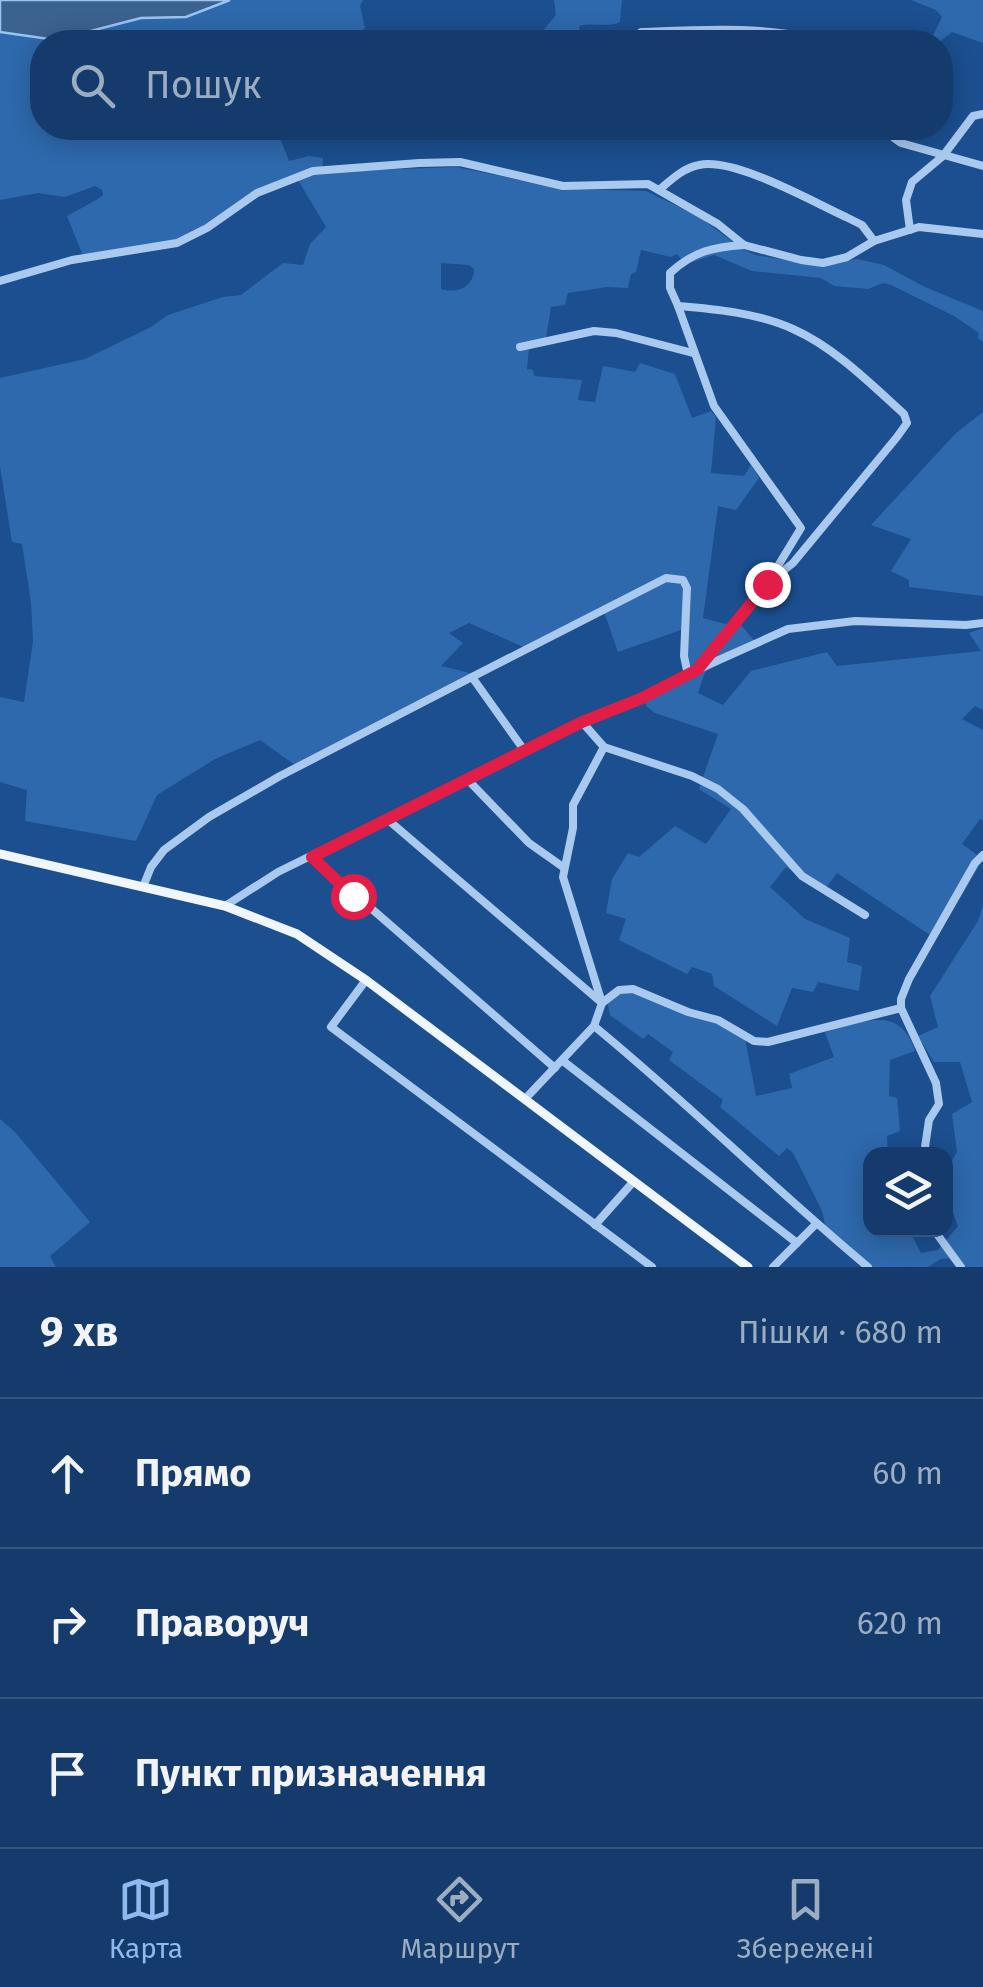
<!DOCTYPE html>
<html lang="uk">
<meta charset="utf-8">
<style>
body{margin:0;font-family:"Fira Sans",sans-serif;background:#1d4271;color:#f1f3f6}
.controls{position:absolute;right:30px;bottom:30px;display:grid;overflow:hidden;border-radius:20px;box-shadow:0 5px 25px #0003}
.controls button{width:90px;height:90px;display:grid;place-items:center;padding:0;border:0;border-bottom:2px solid #33557e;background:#143b6b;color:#f1f3f6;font:50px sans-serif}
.stop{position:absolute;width:30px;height:30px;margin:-22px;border:8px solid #e11d48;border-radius:50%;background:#fff}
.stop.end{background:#e11d48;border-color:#fff;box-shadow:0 2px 10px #0008}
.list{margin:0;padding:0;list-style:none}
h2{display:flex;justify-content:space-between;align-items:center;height:130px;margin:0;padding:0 40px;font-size:42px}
h2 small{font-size:32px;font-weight:400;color:#9dadc1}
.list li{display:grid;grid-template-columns:65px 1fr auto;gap:30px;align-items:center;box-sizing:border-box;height:150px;padding:0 40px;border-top:2px solid #33557e}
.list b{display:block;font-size:38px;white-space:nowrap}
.list em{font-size:32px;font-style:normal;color:#9dadc1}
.icon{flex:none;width:55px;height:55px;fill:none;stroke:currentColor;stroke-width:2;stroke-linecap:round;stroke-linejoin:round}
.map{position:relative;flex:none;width:983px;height:1267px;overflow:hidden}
.search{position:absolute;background:#143b6b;box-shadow:0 5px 25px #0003;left:30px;right:30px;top:30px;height:110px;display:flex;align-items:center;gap:25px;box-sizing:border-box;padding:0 35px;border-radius:40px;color:#9dadc1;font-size:38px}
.sheet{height:580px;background:#143b6b}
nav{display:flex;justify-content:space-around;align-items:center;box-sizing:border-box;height:140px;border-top:2px solid #33557e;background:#143b6b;font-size:28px;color:#9dadc1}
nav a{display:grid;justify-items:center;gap:5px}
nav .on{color:#90b9f0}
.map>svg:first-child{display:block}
.green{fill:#2e69ad;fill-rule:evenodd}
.water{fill:#3c6290;stroke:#9cc4f0;stroke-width:2.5}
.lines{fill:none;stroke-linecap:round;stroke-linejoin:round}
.minor{stroke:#a9c9ee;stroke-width:8}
.major{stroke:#f0f6ff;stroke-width:9}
.route{stroke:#e11d48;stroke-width:12}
</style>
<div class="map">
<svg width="983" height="1267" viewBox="0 0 983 1267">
<rect width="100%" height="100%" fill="#1b4f8f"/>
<g class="green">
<path d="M 230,0 L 363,0 L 360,6 L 365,28 L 348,42 L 42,42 L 42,128 L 276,128 L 289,161 L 309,156 L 323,158 L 322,172 L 456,167 L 563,189 L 646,191 L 698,216 L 742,249 L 756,255 L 820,266 L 857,259 L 884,265 L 925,287 L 983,311 L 983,342 L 978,338 L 979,333 L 954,316 L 891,285 L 883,283 L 868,289 L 834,286 L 821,278 L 752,271 L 714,255 L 686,264 L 677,254 L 671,257 L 641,250 L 636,272 L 631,274 L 628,288 L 607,287 L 568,293 L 565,305 L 551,307 L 545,344 L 529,348 L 527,369 L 533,370 L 534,376 L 582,380 L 578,400 L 595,402 L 603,366 L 635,372 L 640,363 L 675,374 L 692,418 L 711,411 L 716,417 L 711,473 L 744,476 L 751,465 L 759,478 L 736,510 L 718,506 L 703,618 L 729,625 L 735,618 L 757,644 L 705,672 L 698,693 L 723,705 L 751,671 L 827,652 L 837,666 L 981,651 L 969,633 L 983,628 L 983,710 L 975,706 L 962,719 L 983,730 L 983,820 L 980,819 L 962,844 L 983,859 L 936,939 L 837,873 L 823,892 L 786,867 L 770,887 L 805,919 L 850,938 L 847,962 L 862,966 L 859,991 L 818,982 L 813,992 L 792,988 L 777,1026 L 714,986 L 712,974 L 692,967 L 687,974 L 619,940 L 626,919 L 606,913 L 612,879 L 628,853 L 639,857 L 675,826 L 706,844 L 731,809 L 699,789 L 718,734 L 655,713 L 647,707 L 640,693 L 686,672 L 681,630 L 618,652 L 604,612 L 528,649 L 469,623 L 449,633 L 463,643 L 441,666 L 478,675 L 299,768 L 260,740 L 215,759 L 157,795 L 136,841 L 25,821 L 27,790 L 0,782 L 0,697 L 24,702 L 33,642 L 31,602 L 22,544 L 12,542 L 0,466 L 0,378 L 85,359 L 151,327 L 168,315 L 223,297 L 241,295 L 283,263 L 303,265 L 310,244 L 326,227 L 298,180 L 259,196 L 198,235 L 85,261 L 67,216 L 98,199 L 103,195 L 102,190 L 95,186 L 65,197 L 38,193 L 0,200 L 0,32 L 56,40 L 141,18 L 175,18 L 199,13 ZM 441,263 L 469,265 L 474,269 C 474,287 457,294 441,289 Z"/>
<path d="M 554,0 L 622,0 L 620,22 C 608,28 593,22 579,26 L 580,38 L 573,41 L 561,35 L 553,41 L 541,33 L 556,15 Z"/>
<polygon points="911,0 983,0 983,43 952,32 939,42 930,42 942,17 936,10"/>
<polygon points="983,412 983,596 909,587 909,580 891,571 911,539 871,525 956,433"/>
<path d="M 983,905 L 983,1267 L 963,1267 L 955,1258 L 941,1259 L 928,1267 L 870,1267 L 826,1229 L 822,1211 L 793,1153 L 787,1148 L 779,1156 L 720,1107 L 723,1100 L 669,1060 L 673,1052 L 648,1034 L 643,1039 L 610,1015 L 606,996 L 628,986 L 720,1019 L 744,1033 L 756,1096 L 792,1088 L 789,1074 L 834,1057 L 825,1032 C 861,1023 900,1003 915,1051 L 890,1060 L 889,1096 L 897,1098 L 900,1131 L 887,1136 L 888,1154 L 870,1154 L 870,1230 L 909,1230 L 921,1253 L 938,1250 L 958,1226 C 948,1200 940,1177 957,1152 L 952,1114 L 972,1102 L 960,1062 L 934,1062 L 918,1036 L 938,1027 L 930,996 L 978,921 Z"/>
<polygon points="0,1119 15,1132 90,1222 50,1256 56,1267 0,1267"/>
</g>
<polygon class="water" points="0,0 230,0 186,17 141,18 56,40 0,32"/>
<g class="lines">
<g class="minor">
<path d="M 633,42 L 641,32 C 694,30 773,25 822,42"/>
<polyline points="890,128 894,138 901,143 983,166"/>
<path d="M 659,190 C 671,180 683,168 699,165 C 734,157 811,201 846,217 L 862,225 L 874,241"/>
<polyline points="910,230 906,200 912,182 943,156 973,116 983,114"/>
<polyline points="0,281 72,260 177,243 207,228 257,193 313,171 419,163 460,162 563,186 648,184 718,224 744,245 801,260 823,263 847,257 874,241 919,227 983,234"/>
<polyline points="678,306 714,406 801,528 770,579"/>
<polyline points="520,347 594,331 616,333 693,353"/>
<polyline points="701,668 788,629 855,621 966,625 983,623"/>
<polyline points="472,677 666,578 683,580 687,588 684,656 688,675"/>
<polyline points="604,747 692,776 718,789 743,809 802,876 865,915"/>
<polyline points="468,780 529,843 563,867"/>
<polyline points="387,819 602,1003 619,990 633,989 688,1012 718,1020 754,1041 768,1042 901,1008"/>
<polyline points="312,857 555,1068"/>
<polyline points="143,887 151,867 164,850 209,817 280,776 472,677 524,750"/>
<path d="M 225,906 L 278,872 L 582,722 L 640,699 L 697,670 L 767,584 L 793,563 L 897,437 L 907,423 L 904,414 C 871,384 834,347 793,329 C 758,313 715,309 678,306 L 670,288 L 670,273 C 694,251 713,247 744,245"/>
<polyline points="366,980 331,1027 652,1267"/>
<path d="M 594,1026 C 688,1103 774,1189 868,1267"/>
<polyline points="563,1061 797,1243"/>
<polyline points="525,1099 594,1026 602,1003 563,877 573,828 573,805 604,747 582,722"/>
<polyline points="924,1154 929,1120 939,1104 936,1083 901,1008 901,999 909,979 975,863 983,855"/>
<polyline points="595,1225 634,1181"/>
<polyline points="934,1230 961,1267"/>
<polyline points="773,1267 816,1224"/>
</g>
<polyline class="major" points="0,854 225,906 297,934 366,980 748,1267"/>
</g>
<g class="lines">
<polyline class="route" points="353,896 312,857 582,722 640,699 697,670 767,584"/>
</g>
</svg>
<div class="controls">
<button><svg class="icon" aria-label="layers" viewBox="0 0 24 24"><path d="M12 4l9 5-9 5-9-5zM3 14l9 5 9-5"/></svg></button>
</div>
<div class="stop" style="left:353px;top:896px"></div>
<div class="stop end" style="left:767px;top:584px"></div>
<div class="search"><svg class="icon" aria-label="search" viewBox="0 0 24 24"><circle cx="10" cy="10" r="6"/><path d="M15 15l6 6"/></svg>Пошук</div>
</div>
<section class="sheet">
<h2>9 хв<small>Пішки · 680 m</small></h2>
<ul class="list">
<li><svg class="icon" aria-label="ahead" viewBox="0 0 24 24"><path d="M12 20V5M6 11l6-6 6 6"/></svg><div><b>Прямо</b></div><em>60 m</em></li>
<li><svg class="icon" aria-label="right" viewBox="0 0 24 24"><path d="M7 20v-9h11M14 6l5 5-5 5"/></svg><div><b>Праворуч</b></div><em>620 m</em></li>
<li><svg class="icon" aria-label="arrive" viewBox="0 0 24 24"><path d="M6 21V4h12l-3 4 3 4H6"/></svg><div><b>Пункт призначення</b></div></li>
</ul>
</section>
<nav>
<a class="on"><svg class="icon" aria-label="map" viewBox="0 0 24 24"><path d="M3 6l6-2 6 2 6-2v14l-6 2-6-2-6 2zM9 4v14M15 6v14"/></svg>Карта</a>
<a><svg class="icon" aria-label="directions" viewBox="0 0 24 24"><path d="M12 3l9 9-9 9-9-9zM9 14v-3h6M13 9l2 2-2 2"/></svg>Маршрут</a>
<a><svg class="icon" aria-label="saved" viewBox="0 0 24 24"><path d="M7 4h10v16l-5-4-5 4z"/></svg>Збережені</a>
</nav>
